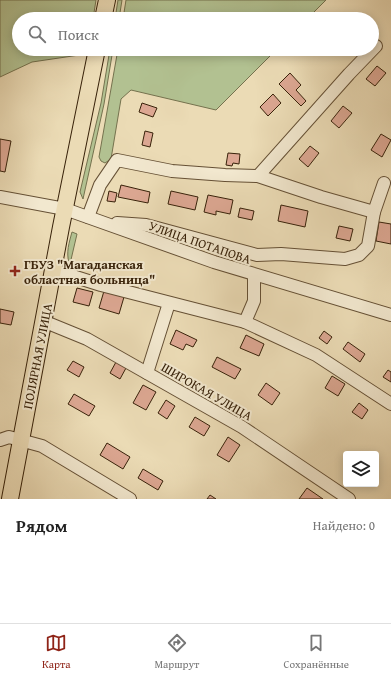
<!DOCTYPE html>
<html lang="ru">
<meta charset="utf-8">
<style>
body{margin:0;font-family:"Gentium Book Plus",serif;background:#f2f2f2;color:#222}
.controls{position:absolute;right:12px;bottom:12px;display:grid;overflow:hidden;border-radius:4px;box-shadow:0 2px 10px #0003}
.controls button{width:36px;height:36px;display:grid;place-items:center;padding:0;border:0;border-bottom:1px solid #e0e0e0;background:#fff;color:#222;font:20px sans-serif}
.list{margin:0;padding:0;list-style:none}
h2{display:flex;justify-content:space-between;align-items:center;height:52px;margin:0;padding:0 16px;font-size:17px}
h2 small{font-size:13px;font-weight:400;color:#767676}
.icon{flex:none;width:22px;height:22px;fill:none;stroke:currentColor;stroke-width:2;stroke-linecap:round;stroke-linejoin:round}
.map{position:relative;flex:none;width:391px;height:499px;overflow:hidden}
.search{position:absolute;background:#fff;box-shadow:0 2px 10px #0003;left:12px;right:12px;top:12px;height:44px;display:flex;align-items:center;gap:10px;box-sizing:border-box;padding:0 14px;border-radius:22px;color:#767676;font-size:15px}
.sheet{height:124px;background:#fff}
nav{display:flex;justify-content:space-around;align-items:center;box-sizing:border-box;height:56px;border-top:1px solid #e0e0e0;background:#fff;font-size:11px;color:#767676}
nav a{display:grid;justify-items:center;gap:2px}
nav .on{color:#8f2418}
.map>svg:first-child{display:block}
.green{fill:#b2c191;stroke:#75724e}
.building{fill:#dca792;stroke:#38220a}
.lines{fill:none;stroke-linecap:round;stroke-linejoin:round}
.minor-casing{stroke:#655035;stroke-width:14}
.major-casing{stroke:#38220a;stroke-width:18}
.minor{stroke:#f2e8cf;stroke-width:12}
.major{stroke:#ebdbb5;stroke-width:16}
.poi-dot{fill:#8f2418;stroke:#f2e8cf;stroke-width:1.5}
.labels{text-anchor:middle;stroke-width:4;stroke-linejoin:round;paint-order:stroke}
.street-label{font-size:13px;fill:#38220a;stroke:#f2e8cf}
.poi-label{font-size:13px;font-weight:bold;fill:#38220a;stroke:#f2e8cf;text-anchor:start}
</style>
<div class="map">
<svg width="391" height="499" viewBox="0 0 391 499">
<rect width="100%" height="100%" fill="#ebdbb5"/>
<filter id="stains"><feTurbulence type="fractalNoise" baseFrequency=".005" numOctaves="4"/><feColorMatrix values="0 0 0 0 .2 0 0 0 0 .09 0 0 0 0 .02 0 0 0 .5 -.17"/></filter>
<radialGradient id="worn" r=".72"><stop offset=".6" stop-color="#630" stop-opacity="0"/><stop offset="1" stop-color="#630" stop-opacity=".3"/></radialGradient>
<g class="green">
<polygon points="0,0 96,0 93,19 19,19 19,49 87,49 86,54 32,62 0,77"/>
<polygon points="118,0 122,0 119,19 115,19"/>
<polygon points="126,0 326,0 307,19 123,19"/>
<polygon points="110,49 113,49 104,104 83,199 80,192 101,103"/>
<polygon points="118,49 277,49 216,110 131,90 121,99 111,159 105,163 101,161 99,157"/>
<path d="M 72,232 L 77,234 L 70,264 L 69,263 C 66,252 69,243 72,232 Z"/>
</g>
<g class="building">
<polygon points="377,66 386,73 375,86 366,79"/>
<polygon points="290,73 301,85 296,90 306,101 301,106 279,84"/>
<polygon points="273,94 281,103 268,116 260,107"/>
<polygon points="142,103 157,108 153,117 139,112"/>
<polygon points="343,106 352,113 339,128 331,121"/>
<polygon points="145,131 153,133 150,147 142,145"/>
<polygon points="381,134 391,140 382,157 371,150"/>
<polygon points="0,139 11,141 5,172 0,171"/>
<polygon points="310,146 319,153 308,167 299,159"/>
<polygon points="228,153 240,154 239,164 233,163 232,166 226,165"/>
<polygon points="121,185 150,192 148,203 118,197"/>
<polygon points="109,191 117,193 115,202 107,201"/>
<polygon points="171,191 198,197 195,210 168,204"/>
<polygon points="208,195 233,200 230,214 216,211 216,215 204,212"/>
<polygon points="281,205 308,211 305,227 278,221"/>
<polygon points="240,208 254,211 252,220 238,217"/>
<polygon points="379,222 391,224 391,244 376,241"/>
<polygon points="339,226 353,229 350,241 336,238"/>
<polygon points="77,288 93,292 89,306 73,302"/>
<polygon points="104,291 124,297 119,314 99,308"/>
<polygon points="0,309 14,312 11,325 0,323"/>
<polygon points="176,330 197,340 193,347 186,344 183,350 170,344"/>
<polygon points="324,331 332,337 327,344 319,338"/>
<polygon points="246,335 264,344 259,356 240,348"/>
<polygon points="348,342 365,354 360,362 343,349"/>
<polygon points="217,357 241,369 235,379 212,367"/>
<polygon points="73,361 84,367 79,377 67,370"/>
<polygon points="116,362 126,368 120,379 110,373"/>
<polygon points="388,370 391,372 391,382 383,377"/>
<polygon points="332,376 345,384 338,396 325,388"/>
<polygon points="266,383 280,393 272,405 258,395"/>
<polygon points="143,385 156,392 146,410 133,403"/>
<polygon points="74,394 95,406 89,416 68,404"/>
<polygon points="166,400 175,406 167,419 158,413"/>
<polygon points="359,403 368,410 362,419 352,412"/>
<polygon points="195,417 210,426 204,436 189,427"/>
<polygon points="228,437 240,445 229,462 217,455"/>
<polygon points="107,443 130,457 123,469 100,455"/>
<polygon points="143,469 163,481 158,490 138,478"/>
<polygon points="307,488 323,499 299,499"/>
<polygon points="210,495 216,499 207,499"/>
</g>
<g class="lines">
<defs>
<g id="minor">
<polyline points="258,176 321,197 374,212"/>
<polyline points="0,197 65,209 214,262 391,315"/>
<polyline points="88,217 100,185 117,160 172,171 225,175 258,176 349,74 376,46"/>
<polyline points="117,223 146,225 257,255 281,254 345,259 359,255 368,246 374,212 384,183"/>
<polyline points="53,269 63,273 101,285 245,322 316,355 391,404"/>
<polyline points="43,321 87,339 242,427 349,499"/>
<polyline points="245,322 254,301 254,275"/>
<polyline points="147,373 169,303"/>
<polyline points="0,440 9,437 42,446 130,499"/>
</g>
<g id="major">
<polyline points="103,19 107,0"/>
<polyline points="10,499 61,227 97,49"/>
</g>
</defs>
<use href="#minor" class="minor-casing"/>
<use href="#major" class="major-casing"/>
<use href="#minor" class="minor"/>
<use href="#major" class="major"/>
</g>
<path class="poi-dot" d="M13 265h4v4h4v4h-4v4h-4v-4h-4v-4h4z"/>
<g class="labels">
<g class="street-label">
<text transform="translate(200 242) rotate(19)" y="5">УЛИЦА ПОТАПОВА</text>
<text transform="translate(37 356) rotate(-79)" y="5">ПОЛЯРНАЯ УЛИЦА</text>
<text transform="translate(207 391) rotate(30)" y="5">ШИРОКАЯ УЛИЦА</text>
</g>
<g class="poi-label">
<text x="24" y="269">ГБУЗ "Магаданская<tspan x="24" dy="15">областная больница"</tspan></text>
</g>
</g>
<rect width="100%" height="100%" filter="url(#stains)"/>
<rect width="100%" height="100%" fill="url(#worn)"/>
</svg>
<div class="controls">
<button><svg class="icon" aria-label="layers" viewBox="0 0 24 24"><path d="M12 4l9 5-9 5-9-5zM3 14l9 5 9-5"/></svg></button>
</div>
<div class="search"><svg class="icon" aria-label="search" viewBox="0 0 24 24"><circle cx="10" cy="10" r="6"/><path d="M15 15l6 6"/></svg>Поиск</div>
</div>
<section class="sheet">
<h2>Рядом<small>Найдено: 0</small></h2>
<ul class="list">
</ul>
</section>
<nav>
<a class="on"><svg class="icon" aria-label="map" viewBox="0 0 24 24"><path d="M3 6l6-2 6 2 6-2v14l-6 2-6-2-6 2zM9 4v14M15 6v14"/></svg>Карта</a>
<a><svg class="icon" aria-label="directions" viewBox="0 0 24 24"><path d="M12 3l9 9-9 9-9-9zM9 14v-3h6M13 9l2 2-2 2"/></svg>Маршрут</a>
<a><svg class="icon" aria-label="saved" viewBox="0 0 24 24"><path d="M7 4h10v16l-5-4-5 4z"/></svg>Сохранённые</a>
</nav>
